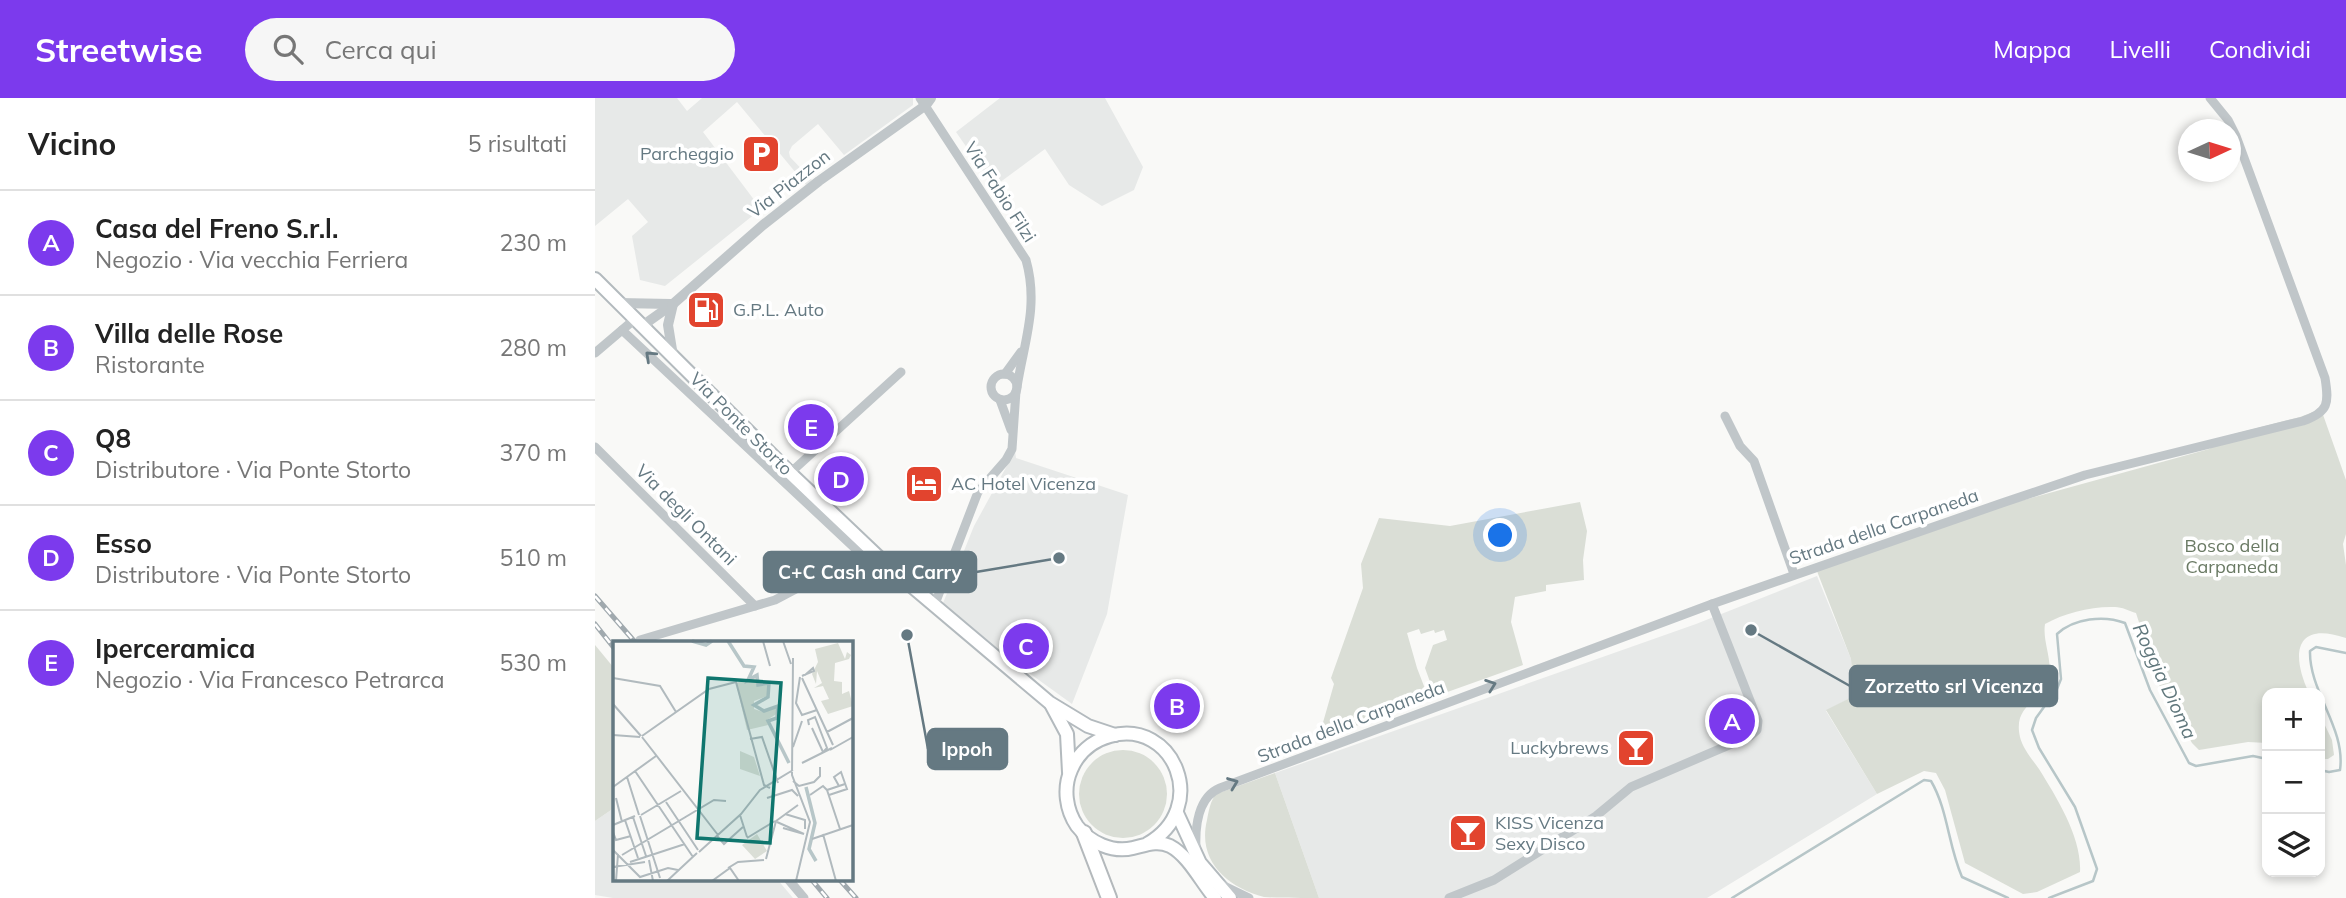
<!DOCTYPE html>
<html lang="it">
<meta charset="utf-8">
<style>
body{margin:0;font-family:Mulish,sans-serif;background:#f6f6f6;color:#222}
.controls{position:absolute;right:21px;bottom:21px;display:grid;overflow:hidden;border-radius:14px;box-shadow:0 4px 10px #0003}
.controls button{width:63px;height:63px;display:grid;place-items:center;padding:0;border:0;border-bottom:2px solid #e0e0e0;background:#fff;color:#222;font:35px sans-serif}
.compass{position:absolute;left:1583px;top:21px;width:63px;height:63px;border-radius:50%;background:#fff;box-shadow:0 4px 10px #0003;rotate:86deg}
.you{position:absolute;left:906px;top:438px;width:24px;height:24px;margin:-18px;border:5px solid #fff;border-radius:50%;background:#1a73e8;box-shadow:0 0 0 10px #1a73e833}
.badge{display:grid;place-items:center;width:46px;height:46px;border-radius:50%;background:#7c3aed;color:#fff;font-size:23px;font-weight:700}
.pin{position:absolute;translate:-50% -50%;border:4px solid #fff;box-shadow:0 2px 7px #0006}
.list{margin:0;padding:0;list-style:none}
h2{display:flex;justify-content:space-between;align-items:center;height:91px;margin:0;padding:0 28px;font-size:30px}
h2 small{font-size:23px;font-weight:400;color:#767676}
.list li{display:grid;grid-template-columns:46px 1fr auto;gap:21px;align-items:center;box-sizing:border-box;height:105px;padding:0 28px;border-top:2px solid #e0e0e0}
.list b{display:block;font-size:26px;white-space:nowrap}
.list p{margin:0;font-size:23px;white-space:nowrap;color:#767676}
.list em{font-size:23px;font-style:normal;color:#767676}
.icon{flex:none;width:38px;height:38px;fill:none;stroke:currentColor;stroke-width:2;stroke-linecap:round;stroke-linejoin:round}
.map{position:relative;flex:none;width:1751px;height:800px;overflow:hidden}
header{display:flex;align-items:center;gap:42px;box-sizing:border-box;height:98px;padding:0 35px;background:#7c3aed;color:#fff}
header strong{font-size:33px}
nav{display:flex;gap:38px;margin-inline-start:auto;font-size:24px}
.search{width:490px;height:63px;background:#f6f6f6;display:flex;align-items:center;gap:18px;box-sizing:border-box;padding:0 24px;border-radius:38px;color:#767676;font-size:26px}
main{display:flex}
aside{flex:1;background:#fff}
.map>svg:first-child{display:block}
.built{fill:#e7e9e8}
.green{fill:#daded6}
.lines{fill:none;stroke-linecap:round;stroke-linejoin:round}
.stream{stroke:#b7c6c8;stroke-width:2.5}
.secondary-casing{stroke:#b3babe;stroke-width:16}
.trunk-casing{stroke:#b4b9bc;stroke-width:18}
.minor{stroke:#c0c6c9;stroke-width:9}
.tertiary{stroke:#c0c6c9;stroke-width:10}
.secondary{stroke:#fff;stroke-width:12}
.trunk{stroke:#fff;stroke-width:14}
.rail-casing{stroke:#a0a9ae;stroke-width:5}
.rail{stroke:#fff;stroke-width:2.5;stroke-dasharray:8;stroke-linecap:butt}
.oneway{stroke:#657982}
.labels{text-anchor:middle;stroke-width:7;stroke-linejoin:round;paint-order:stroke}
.poi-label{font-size:18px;fill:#657982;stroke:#fff;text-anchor:start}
.street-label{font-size:18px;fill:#657982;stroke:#fff}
.park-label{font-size:18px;fill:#6a7a64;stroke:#fff}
.water-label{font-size:19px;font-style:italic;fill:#60777c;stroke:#fff}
.inset-river{fill:none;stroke:#b7c6c8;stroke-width:3.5}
.inset-road{fill:none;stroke:#b1babe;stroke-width:2}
.view{fill:#0f766e;fill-opacity:0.15;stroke:#0f766e;stroke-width:3.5}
.inset-edge{fill:none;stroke:#657982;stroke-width:3.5}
.leader{fill:none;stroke:#657982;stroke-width:2.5}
.callout-dot{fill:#657982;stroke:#fff;stroke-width:2.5}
.callout{fill:#657982;stroke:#657982;stroke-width:2.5}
.callout-label{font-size:19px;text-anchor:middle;font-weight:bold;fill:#fff}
</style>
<header>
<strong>Streetwise</strong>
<div class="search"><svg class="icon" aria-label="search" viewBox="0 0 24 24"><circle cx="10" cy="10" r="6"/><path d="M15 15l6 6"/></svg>Cerca qui</div>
<nav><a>Mappa</a><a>Livelli</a><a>Condividi</a></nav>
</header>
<main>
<aside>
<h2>Vicino<small>5 risultati</small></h2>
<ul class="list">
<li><span class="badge">A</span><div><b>Casa del Freno S.r.l.</b><p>Negozio · Via vecchia Ferriera</p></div><em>230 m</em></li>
<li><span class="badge">B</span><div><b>Villa delle Rose</b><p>Ristorante</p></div><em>280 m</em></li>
<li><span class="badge">C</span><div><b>Q8</b><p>Distributore · Via Ponte Storto</p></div><em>370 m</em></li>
<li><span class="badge">D</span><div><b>Esso</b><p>Distributore · Via Ponte Storto</p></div><em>510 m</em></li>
<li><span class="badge">E</span><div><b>Iperceramica</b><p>Negozio · Via Francesco Petrarca</p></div><em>530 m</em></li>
</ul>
</aside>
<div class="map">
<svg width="1751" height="800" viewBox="0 0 1751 800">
<rect width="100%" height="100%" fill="#f9f9f7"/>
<g class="built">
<polygon points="0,0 82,0 92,13 107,0 318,0 318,7 249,57 223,26 197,48 194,54 195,59 217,82 211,87 142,4 108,34 166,111 70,188 45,182 37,138 53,124 33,101 0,128"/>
<polygon points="405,0 510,0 548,69 539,92 507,108 474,87 450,51 404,85 395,83 361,34"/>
<polygon points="420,353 421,360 533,397 512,516 477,606 408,556 348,505 379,428"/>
<polygon points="1222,478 1256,561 1259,598 1231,613 1282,696 1112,800 724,800 680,675 1101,526"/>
<polygon points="19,710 19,781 182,781 198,800 18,800 0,797 0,723"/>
</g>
<g class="green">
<path d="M 1726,311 L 1751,382 L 1751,436 L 1748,446 L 1751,467 L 1751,540 C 1699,522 1696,557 1714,595 L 1672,595 L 1672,645 L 1653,644 L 1604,652 L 1597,645 L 1564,587 L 1541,515 C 1534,513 1527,509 1520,509 C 1497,508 1469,515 1450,526 C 1447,545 1460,565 1452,584 C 1443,606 1418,608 1425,639 C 1428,651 1437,661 1444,671 C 1462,700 1487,740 1485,774 L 1442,794 L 1428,796 L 1370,765 L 1350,692 L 1341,675 L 1329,673 L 1282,696 L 1231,612 L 1259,598 L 1256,561 L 1220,468 L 1414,406 L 1614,351 L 1635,337 L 1705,319 Z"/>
<polygon points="985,404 992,433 988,462 989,482 951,487 951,493 920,499 916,524 928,567 844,597 839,595 830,570 838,547 852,542 849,532 840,535 839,532 826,536 824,531 812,535 822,570 834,601 723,642 739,586 736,580 768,490 766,466 784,420 855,428"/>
<polygon points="0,547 19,570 19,710 0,723"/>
<polygon points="1725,617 1737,642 1739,657 1733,661 1725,661"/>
<circle cx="528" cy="696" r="44"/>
<path d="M 680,675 L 724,800 C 707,800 685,800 669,799 C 632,789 602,763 612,722 C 614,712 615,704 621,696 Z"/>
</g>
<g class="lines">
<g class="stream">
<path d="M 1725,672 L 1734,674 L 1745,672 C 1751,630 1714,594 1715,553 L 1721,549 L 1751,555"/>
<path d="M 1137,800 L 1329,682 L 1336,683 C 1353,712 1353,747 1367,779 L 1413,800"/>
<path d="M 1454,800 L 1498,783 L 1502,771 L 1480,709 L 1444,650 L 1437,632 L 1441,620 L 1462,591 L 1466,581 L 1462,536 C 1479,520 1509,517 1530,525 L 1555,592 L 1594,665 L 1601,668 L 1658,658 L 1672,661"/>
</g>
<defs>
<g id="secondary">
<polyline points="0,181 195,375 294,469 455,605 493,628 520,637"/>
<polyline points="457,608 472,636 474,674"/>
<polyline points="582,715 605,765 635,800"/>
<path d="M 552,746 C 616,710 579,620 515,638 C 497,643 483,655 476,672 C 468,690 471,712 482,728 C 495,745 518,755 538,750 C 551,747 562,742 575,748 C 594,758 606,784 620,800"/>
</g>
<polyline id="trunk" points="489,735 514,800"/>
</defs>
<use href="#secondary" class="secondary-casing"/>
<use href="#trunk" class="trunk-casing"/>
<g class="minor">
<path d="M 325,0 L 431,162 C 444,208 429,244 422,289"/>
<polyline points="27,232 266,456"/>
<polyline points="0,255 40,221"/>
<circle cx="409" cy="289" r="13"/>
<polyline points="410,276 426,254"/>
<polyline points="405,302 416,332"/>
<polyline points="1130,318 1145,348 1159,363 1199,476"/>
<polyline points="0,349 160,508"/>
<polyline points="195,375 306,274"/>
<polyline points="340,506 383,394 411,362 417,351 421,293"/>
<polyline points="45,542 180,502 269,455"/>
<path d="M 601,751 C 600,729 603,699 625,690 L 1117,506 L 1407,405 L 1490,377 L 1708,323 C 1734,314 1734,305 1730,280 L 1641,38 L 1633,22 L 1615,0"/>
<polyline points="193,781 209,800"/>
<polyline points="627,787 654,800"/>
<polyline points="854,800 899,782 1001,718 1036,689 1155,638 1162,632 1163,623 1117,506"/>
</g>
<g class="tertiary">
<polyline points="24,205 76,206"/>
<polyline points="49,230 54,223 78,206 168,127 224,83 331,7 336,0"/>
<polyline points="78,258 73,227 78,206"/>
</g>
<use href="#secondary" class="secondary"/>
<use href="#trunk" class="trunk"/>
<defs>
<g id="rail">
<polyline points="0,498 40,544"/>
<polyline points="0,526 19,550"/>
<polyline points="216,781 232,800"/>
<polyline points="244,781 261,800"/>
</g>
</defs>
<use href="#rail" class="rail-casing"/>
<use href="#rail" class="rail"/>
</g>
<defs><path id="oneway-chevron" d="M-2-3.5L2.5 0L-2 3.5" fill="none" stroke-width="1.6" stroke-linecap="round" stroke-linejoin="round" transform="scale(1.75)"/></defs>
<g class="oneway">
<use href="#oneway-chevron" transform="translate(55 258) rotate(-137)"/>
<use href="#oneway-chevron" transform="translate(896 587) rotate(-20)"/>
<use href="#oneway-chevron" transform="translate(638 685) rotate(-21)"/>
</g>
<defs>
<symbol id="parking-square" viewBox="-11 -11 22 22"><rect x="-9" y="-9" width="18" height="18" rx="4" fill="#e2442e" stroke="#fff"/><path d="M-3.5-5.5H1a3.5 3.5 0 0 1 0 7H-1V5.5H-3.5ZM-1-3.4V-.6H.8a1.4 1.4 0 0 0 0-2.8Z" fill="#fff"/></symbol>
<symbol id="fuel-square" viewBox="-11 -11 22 22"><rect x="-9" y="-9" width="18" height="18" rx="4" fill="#e2442e" stroke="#fff"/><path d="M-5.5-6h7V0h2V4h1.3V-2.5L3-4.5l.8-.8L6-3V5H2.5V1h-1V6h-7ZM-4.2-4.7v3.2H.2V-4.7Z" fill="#fff"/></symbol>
<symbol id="hotel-square" viewBox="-11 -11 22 22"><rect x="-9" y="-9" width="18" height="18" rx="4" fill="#e2442e" stroke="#fff"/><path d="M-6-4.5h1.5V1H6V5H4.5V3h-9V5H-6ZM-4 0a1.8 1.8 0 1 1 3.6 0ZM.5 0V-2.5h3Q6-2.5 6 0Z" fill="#fff"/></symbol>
<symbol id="bar-square" viewBox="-11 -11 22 22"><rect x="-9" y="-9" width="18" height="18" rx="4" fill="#e2442e" stroke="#fff"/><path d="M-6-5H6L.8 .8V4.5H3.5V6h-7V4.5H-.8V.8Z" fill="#fff"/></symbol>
</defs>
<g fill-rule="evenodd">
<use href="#parking-square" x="144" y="34" width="44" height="44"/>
<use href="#fuel-square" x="89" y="190" width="44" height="44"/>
<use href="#hotel-square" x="307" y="364" width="44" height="44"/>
<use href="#bar-square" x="1019" y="628" width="44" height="44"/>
<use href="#bar-square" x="851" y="713" width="44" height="44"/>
</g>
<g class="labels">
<g class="poi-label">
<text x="139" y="62" text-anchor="end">Parcheggio</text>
<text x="138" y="218">G.P.L. Auto</text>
<text x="356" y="392">AC Hotel Vicenza</text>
<text x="1014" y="656" text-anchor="end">Luckybrews</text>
<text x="900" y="731">KISS Vicenza<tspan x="900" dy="21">Sexy Disco</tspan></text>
</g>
<g class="street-label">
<text transform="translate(194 86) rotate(-38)" y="6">Via Piazzon</text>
<text transform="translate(405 94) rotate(57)" y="6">Via Fabio Filzi</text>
<text transform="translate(146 326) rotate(45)" y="6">Via Ponte Storto</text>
<text transform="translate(91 417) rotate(45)" y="6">Via degli Ontani</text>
<text transform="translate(1289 429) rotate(-19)" y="6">Strada della Carpaneda</text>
<text transform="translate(756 624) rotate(-21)" y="6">Strada della Carpaneda</text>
</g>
<g class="park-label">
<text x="1637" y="454">Bosco della<tspan x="1637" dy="21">Carpaneda</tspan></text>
</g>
<g class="water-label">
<text transform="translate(1570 583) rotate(65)" y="7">Roggia Dioma</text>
</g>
</g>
<g transform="translate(18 543)">
<rect width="240" height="240" fill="#f9f9f7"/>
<path d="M 225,2 L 232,18 L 234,11 L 238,14 L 236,18 L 222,22 L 221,40 L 229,41 L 229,53 L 236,50 L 240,65 L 215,73 L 208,60 L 216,58 L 210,45 L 201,47 L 209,42 L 204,30 L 203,43 L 199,33 L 205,21 L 202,8 ZM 144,35 L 144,45 L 155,44 L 154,55 L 141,60 L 141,68 L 150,71 L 164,66 L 165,72 L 154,79 L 155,84 L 134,89 L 123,42 ZM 127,110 L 141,116 L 147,135 L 127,128 ZM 144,193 L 154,210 L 142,218 L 129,204 Z" fill="#daded6"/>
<path class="inset-river" d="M 79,0 L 93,4 L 99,0M 115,0 L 131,25 L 141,26 L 135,39 L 144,34 L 145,44 L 156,42 L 155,56 L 141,64 L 151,70 L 165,65 L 164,77 L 155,80 L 176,122M 193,146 L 202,182 L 196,208 L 203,220"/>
<path class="inset-road" d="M 150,0 L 157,25M 170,0 L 178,23M 180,17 L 179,134 L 197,181 L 183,240M 189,35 L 191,34 L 201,30 L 200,27 L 192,34M 187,36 L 183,62 L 189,74 L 204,69M 0,37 L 47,45 L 63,71M 189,37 L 220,104M 0,63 L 28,95M 196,84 L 195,79 L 202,76 L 214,107 L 211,110M 199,87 L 210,111M 214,91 L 240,77M 0,94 L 27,96M 29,95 L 96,48 L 123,41 L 151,144 L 157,147M 29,96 L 105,194M 137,98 L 149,96 L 165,142M 180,106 L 189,80M 217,109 L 240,96M 189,122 L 219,107M 22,130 L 80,216M 14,136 L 26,174M 180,140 L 186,145 L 201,141 L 207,135 L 207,126M 0,146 L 43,115M 214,149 L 227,188M 197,154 L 210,145 L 214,149 L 232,143M 216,154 L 234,148 L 228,131 L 221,136 L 226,145M 3,157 L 9,181M 154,157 L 179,149 L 185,155M 53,161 L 85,209M 172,173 L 192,179 L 192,188M 28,174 L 68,150M 127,174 L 134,196M 27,175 L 47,237M 20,176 L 33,215M 12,179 L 25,217M 164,181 L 191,193 L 170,187M 0,184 L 22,175M 0,191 L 3,199 L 18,195M 210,193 L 223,240M 104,195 L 111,203 L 131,185M 134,197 L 162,180M 199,198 L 240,184M 0,209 L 27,236 L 55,227 L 65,229M 86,211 L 128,173 L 147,149 L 180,129M 9,214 L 101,159 L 113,160M 153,218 L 163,180 L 185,164M 36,219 L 40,240M 17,221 L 72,203M 0,226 L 32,221M 115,227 L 125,221 L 151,219M 3,240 L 5,213M 54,240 L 84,212M 99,240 L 117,227 L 126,240"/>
<path class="view" d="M 95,37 L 168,42 L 157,202 L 84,197 Z"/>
<rect width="240" height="240" class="inset-edge"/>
</g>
<path class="leader" d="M464 460L381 474M1156 532L1255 588M312 537L333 651"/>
<g class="callout-dot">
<circle cx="464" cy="460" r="7"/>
<circle cx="1156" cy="532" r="7"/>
<circle cx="312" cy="537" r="7"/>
</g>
<g class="callout">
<rect x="169" y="454" width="212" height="40" rx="7"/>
<rect x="1255" y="568" width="207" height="40" rx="7"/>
<rect x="333" y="631" width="79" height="40" rx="7"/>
</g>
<g class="callout-label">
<text x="275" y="481">C+C Cash and Carry</text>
<text x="1359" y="595">Zorzetto srl Vicenza</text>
<text x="372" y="658">Ippoh</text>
</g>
</svg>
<div class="controls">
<button>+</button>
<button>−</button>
<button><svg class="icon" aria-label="layers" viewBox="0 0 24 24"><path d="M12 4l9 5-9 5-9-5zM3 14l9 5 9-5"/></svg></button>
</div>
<svg class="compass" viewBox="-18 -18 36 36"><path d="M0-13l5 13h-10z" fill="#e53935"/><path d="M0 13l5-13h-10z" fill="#767676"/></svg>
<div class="you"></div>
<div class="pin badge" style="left:1137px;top:623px">A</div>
<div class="pin badge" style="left:582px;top:608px">B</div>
<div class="pin badge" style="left:431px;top:548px">C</div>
<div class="pin badge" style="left:246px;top:381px">D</div>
<div class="pin badge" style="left:216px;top:329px">E</div>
</div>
</main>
